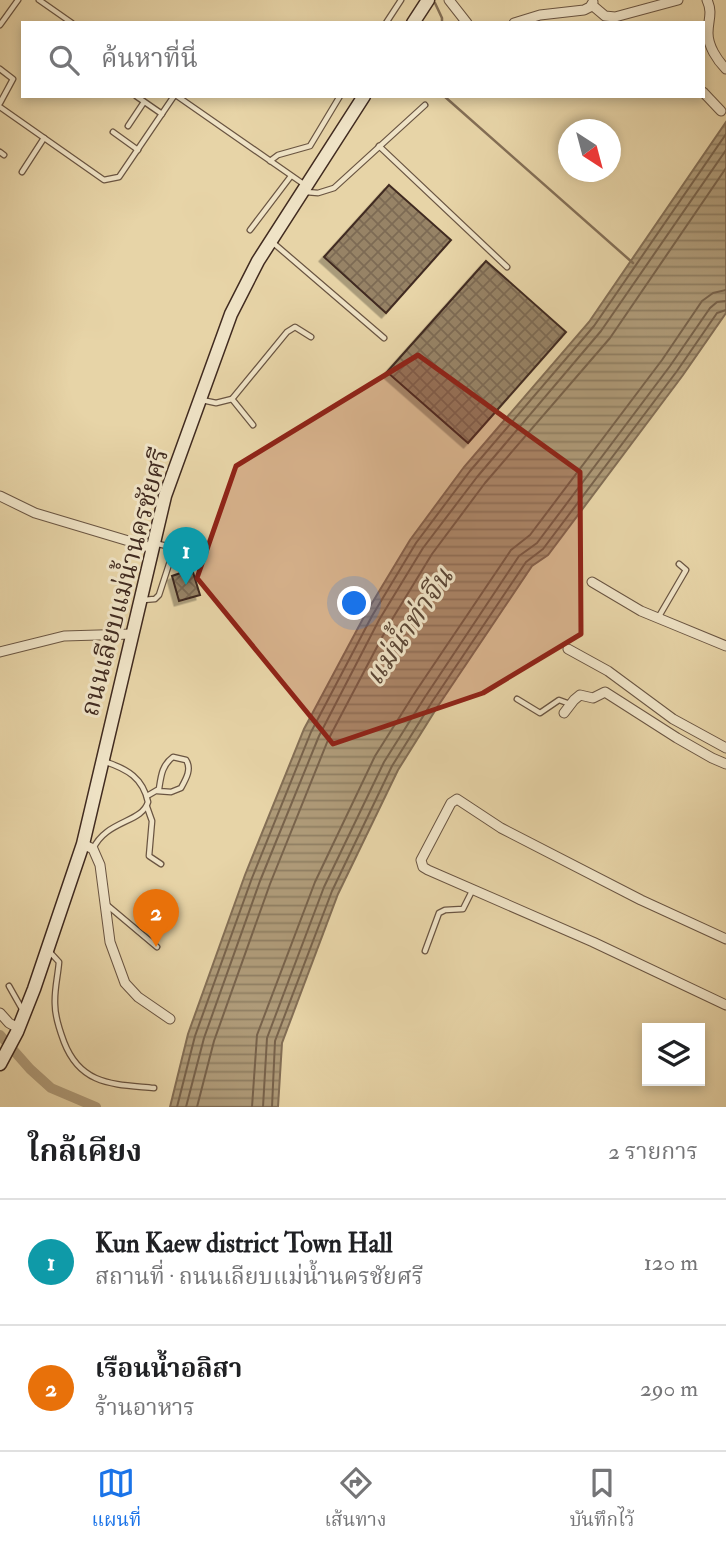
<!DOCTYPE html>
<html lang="th">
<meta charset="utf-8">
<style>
body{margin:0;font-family:"IM FELL Double Pica","Noto Serif Thai",serif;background:#f6f6f6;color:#202124}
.controls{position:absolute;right:21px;bottom:21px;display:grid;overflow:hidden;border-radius:0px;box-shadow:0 4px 10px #0003}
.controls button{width:63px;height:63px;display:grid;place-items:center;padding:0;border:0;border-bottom:2px solid #e0e0e0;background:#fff;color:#202124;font:35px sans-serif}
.compass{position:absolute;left:558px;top:119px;width:63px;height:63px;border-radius:50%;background:#fff;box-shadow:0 4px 10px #0003;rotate:144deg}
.you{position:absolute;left:355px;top:604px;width:24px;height:24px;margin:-18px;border:5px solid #fff;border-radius:50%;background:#1a73e8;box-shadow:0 0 0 10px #1a73e833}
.badge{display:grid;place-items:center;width:46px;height:46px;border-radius:50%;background:#1a73e8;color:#fff;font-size:23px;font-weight:700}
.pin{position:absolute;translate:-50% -58px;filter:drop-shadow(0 2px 4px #0008)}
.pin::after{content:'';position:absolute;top:37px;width:24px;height:21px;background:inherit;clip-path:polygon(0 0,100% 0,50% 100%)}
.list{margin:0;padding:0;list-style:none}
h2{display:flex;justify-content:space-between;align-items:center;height:91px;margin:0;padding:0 28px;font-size:30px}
h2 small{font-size:23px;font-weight:400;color:#757577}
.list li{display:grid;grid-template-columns:46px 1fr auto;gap:21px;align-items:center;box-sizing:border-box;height:126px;padding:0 28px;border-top:2px solid #e0e0e0}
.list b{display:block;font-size:26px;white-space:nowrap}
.list p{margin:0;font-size:23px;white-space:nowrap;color:#757577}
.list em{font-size:23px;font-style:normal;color:#757577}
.icon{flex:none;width:38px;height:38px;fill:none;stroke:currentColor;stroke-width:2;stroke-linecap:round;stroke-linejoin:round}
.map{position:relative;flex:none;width:726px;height:1107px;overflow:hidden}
.search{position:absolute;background:#fff;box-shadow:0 4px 10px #0003;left:21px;right:21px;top:21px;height:77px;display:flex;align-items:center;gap:18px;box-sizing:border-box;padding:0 24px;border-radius:0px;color:#757577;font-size:26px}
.sheet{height:343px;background:#fff}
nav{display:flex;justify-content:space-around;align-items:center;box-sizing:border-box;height:98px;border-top:2px solid #e0e0e0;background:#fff;font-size:19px;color:#757577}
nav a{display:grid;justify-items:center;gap:4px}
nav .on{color:#1a73e8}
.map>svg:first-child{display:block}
.water{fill:url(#water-rules);stroke:#836e55;stroke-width:2}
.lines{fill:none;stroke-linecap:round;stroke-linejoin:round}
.shore{stroke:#78634c;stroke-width:2}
.stream{stroke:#836e55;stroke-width:2.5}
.canal{stroke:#af9b79;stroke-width:10}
.building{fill:url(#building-cross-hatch);stroke:#412b20;stroke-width:2;filter:url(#shadow)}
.service-casing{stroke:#6a5542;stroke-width:7}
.minor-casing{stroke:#6a5542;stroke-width:11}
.secondary-casing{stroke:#412b20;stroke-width:15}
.service{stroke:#efe3c6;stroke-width:4.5}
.minor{stroke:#efe3c6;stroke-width:9}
.secondary{stroke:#efe3c6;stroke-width:12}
.marked{fill:#8f2418;fill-opacity:0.2;stroke:#8f2418;stroke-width:5;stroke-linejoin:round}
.labels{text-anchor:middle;stroke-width:6;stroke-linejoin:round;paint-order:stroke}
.street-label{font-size:26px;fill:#412b20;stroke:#efe3c6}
.water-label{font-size:28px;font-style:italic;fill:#5c4736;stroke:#efe3c6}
</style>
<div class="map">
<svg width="726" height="1107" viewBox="0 0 726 1107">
<defs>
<pattern id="water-rules" width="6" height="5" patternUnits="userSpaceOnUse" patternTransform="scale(1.75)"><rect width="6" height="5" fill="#af9b79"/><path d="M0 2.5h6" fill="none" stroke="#907f63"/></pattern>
<pattern id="building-cross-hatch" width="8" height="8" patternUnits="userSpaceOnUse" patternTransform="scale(1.75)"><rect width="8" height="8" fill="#978366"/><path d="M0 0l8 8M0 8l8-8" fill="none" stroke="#7d6b54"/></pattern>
<filter id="shadow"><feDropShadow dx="-4.5" dy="4.5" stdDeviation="0" flood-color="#0004"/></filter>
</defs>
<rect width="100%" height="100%" fill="#e7d4a7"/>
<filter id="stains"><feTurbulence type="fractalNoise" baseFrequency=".00286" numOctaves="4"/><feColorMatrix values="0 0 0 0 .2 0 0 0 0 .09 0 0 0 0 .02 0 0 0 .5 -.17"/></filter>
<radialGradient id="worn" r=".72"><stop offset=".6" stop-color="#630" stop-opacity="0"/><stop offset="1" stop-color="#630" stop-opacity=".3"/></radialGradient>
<polygon class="water" points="726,122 726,313 683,375 548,555 532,566 438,706 398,770 338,894 282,1043 278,1107 170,1107 188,1034 245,875 304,729 366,613 410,540 464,467 589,322"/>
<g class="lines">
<g class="shore">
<polyline points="177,1107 195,1036 252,878 311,732 372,616 416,543 470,471 594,326 726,134"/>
<polyline points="186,1107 204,1038 260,881 319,736 379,620 423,548 477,477 601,331 726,150"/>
<polyline points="197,1107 214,1041 270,884 328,740 388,626 432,554 485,483 610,338 726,168"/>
<polyline points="252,1107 257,1035 315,882 375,756 416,691 511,550 530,535 662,360 702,301 713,293 726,290"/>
<polyline points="263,1107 267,1038 324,887 384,762 425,697 519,556 537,543 670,366 710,308 717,302 726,301"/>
<polyline points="272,1107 275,1041 332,891 392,766 432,702 526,562 543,549 677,371 717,313 726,310"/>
</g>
<g class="stream">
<polyline points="435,3 442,18 442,23"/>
<polyline points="444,96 633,263"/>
</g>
<polyline class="canal" points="0,1035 30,1069 51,1088 96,1107"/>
</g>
<g class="building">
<polygon points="389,185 451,240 386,313 324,257"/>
<polygon points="486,261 566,332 468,443 387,372"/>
<polygon points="192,569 200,595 179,601 172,576"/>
</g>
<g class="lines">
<defs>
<g id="service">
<polyline points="39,0 72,23"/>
<polyline points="386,23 401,0"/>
<polyline points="0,25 18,0"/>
<polyline points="0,69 13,79 0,103"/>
<polyline points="136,96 162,114"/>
<polyline points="177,96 305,185"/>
<polyline points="0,107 104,180 119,177 174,96"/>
<polyline points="128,126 144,102"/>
<polyline points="113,132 138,150"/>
<polyline points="379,146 507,267"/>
<polyline points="0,152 4,155"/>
<polyline points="270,161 278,155 310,146 340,96"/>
<polyline points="22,172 44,138"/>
<polyline points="306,192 318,193 334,188 425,105"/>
<polyline points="250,230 291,176"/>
<polyline points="271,241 384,338"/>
<polyline points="202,400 216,403 232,399"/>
<polyline points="253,425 232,399 287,332 295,327 311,337"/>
<polyline points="143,600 155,599 159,595 173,552 171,547 154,543"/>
<polyline points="658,618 686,570 679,564"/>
<polyline points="517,699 540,713 559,700 570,704"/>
<path d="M 147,796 L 159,789 C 161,776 162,765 173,757 L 186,760 C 192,769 186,779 181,788 L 171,792 L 157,791"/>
<polyline points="147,807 152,821 149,856 161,864"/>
<path d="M 93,849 C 106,820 142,823 148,802 C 143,778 127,769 106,762"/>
<polyline points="107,905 157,947"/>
<path d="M 48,950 L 59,962 C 58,976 54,990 55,1005 C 55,1018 60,1031 64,1042 C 81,1086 114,1084 154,1088"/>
<polyline points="425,951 439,913 445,910 463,909 472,891"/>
<polyline points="9,986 22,1009"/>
</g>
<g id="minor">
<polyline points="449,0 467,23"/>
<path d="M 707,0 C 713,13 708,20 708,33 C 708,46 717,60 726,69"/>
<polyline points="592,5 605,16 615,17 678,0"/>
<polyline points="514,23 540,15 584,10 590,7 593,2"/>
<polyline points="703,92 721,111"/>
<polyline points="0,496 35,513 152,548"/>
<polyline points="592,582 641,611 726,646"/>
<polyline points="568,649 608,671 673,719 726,748"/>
<polyline points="0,652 64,636 132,634"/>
<polyline points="564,713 574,700 580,695 593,698 605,692 677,738 712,758 726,764"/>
<polyline points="83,844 93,849 100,865 110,942 125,983 138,997 170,1019"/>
<polyline points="726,939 641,900 501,828 457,799 451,803 421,860 423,867 428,870 593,942 726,1005"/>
<polyline points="0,1013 9,1023 18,1028"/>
</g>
<g id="secondary">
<polyline points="413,23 428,0"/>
<polyline points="0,1064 17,1032 34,989 83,844 165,496 231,314 258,261 364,96"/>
</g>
</defs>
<use href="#service" class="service-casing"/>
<use href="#minor" class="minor-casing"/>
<use href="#secondary" class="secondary-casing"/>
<use href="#service" class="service"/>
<use href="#minor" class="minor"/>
<use href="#secondary" class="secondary"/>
</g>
<path class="marked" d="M 418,355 L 580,472 L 581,634 L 483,693 L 333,744 L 197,578 L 236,466 Z"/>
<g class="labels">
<g class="street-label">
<text transform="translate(124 582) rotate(-75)" y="9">ถนนเลียบแม่น้ำนครชัยศรี</text>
</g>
<g class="water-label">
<text transform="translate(408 626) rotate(-56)" y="10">แม่น้ำท่าจีน</text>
</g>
</g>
<rect width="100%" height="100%" filter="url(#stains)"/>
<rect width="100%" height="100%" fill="url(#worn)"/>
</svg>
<div class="controls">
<button><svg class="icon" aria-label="layers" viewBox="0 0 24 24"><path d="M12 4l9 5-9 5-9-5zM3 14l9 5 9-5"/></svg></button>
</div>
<svg class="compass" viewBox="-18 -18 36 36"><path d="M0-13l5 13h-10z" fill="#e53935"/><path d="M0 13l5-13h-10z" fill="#757577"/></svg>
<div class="you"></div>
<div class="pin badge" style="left:186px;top:585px;background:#0f9aa8">1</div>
<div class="pin badge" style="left:156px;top:947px;background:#e8710a">2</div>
<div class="search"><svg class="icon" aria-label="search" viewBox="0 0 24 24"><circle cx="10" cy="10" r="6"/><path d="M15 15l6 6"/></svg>ค้นหาที่นี่</div>
</div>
<section class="sheet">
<h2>ใกล้เคียง<small>2 รายการ</small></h2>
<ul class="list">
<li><span class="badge" style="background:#0f9aa8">1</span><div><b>Kun Kaew district Town Hall</b><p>สถานที่ · ถนนเลียบแม่น้ำนครชัยศรี</p></div><em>120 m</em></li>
<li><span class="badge" style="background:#e8710a">2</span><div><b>เรือนน้ำอลิสา</b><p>ร้านอาหาร</p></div><em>290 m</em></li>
</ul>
</section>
<nav>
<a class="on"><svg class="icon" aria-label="map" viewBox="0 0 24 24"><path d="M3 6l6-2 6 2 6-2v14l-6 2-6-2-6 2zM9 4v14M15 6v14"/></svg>แผนที่</a>
<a><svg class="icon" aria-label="directions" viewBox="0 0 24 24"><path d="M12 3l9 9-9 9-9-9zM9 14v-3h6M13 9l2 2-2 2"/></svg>เส้นทาง</a>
<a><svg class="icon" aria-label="saved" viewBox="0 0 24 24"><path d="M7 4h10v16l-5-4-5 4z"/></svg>บันทึกไว้</a>
</nav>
